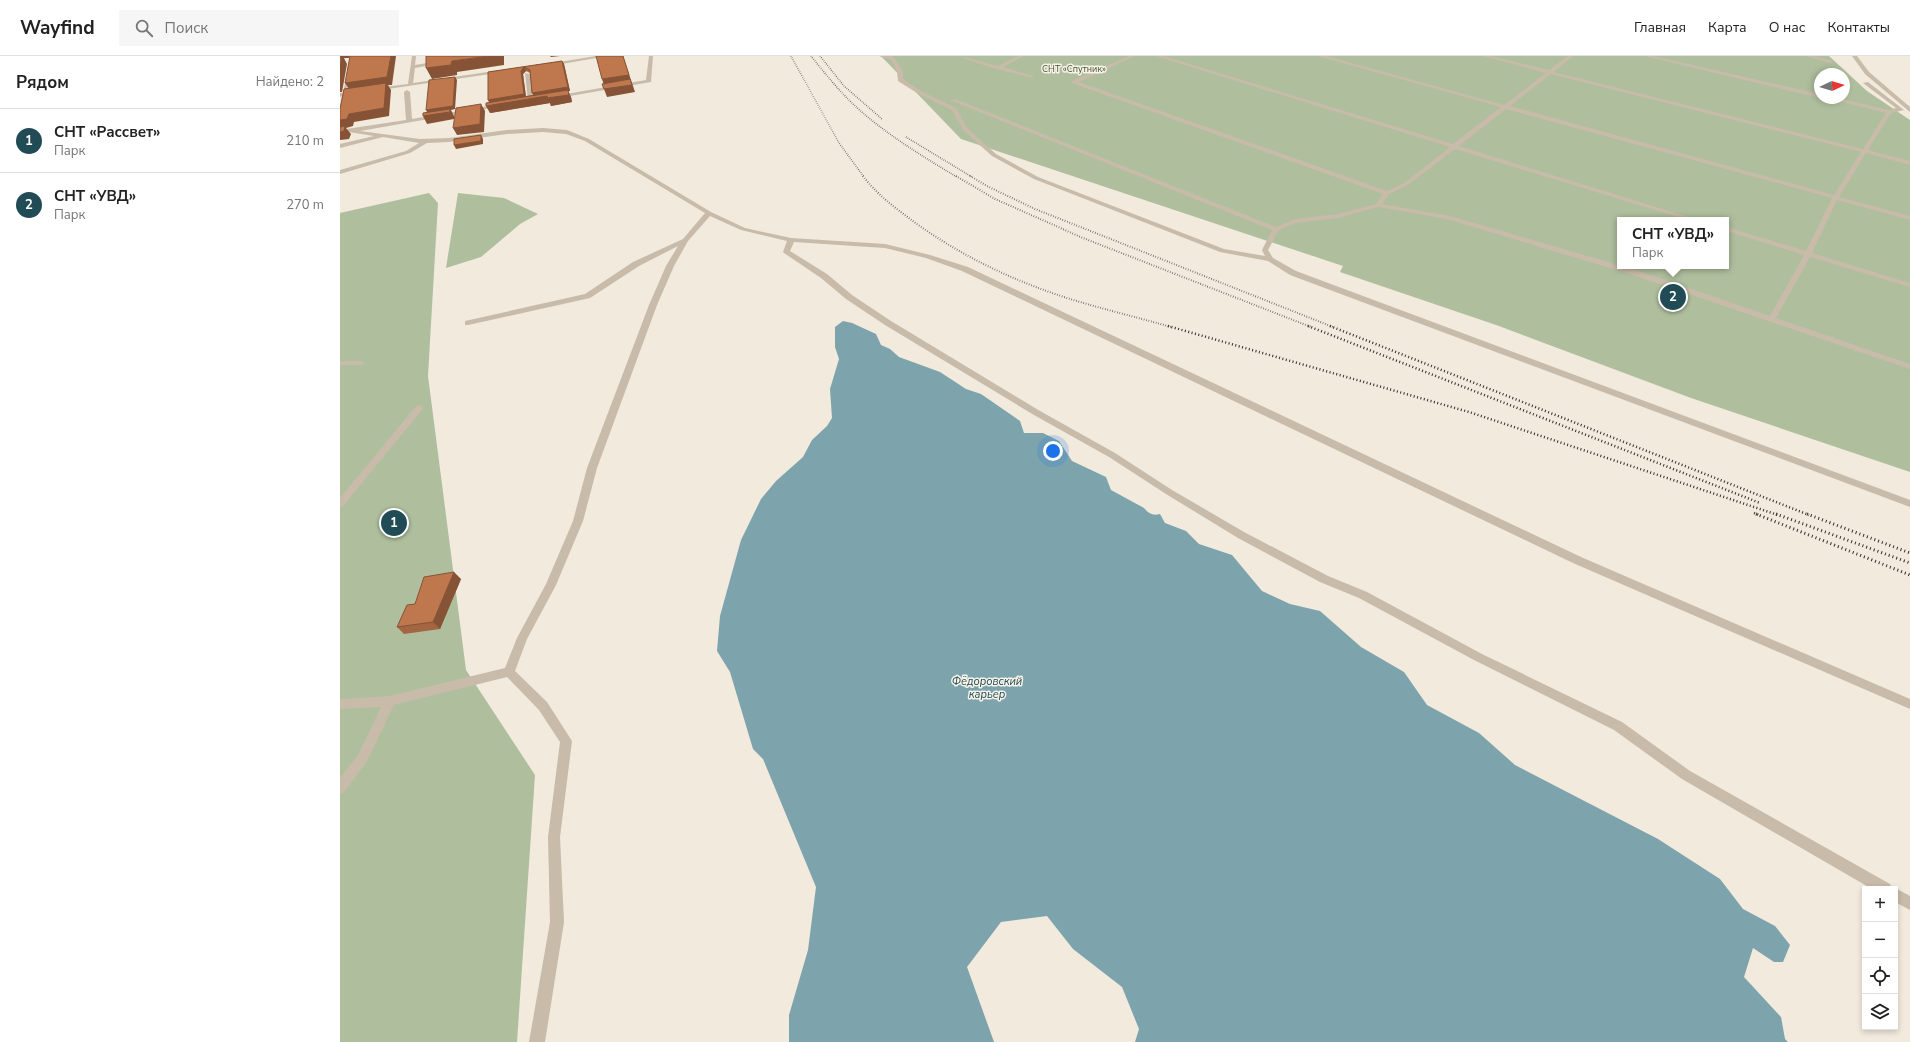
<!DOCTYPE html>
<html lang="ru">
<meta charset="utf-8">
<style>
body{margin:0;font-family:"Nunito Sans",sans-serif;background:#f6f6f6;color:#222}
.controls{position:absolute;right:12px;bottom:12px;display:grid;overflow:hidden;border-radius:0px;box-shadow:0 2px 6px #0003}
.controls button{width:36px;height:36px;display:grid;place-items:center;padding:0;border:0;border-bottom:1px solid #e0e0e0;background:#fff;color:#222;font:20px sans-serif}
.compass{position:absolute;left:1474px;top:12px;width:36px;height:36px;border-radius:50%;background:#fff;box-shadow:0 2px 6px #0003;rotate:86deg}
.you{position:absolute;left:713px;top:395px;width:14px;height:14px;margin:-10px;border:3px solid #fff;border-radius:50%;background:#1a73e8;box-shadow:0 0 0 6px #1a73e833}
.badge{display:grid;place-items:center;width:26px;height:26px;border-radius:50%;background:#214b55;color:#fff;font-size:13px;font-weight:700}
.pin{position:absolute;translate:-50% -50%;border:2px solid #fff;box-shadow:0 1px 4px #0006}
.popup{position:absolute;left:1277px;top:161px;width:112px;height:52px;box-sizing:border-box;display:grid;place-content:center;border-radius:0px;background:#fff;filter:drop-shadow(0 1px 3px #0005);font-size:13px;white-space:nowrap;color:#767676}
.popup b{font-size:15px;color:#222}
.popup::after{content:'';position:absolute;left:50%;top:100%;margin-left:-8px;border:8px solid transparent;border-top-color:#fff}
.list{margin:0;padding:0;list-style:none}
h2{display:flex;justify-content:space-between;align-items:center;height:52px;margin:0;padding:0 16px;font-size:17px}
h2 small{font-size:13px;font-weight:400;color:#767676}
.list li{display:grid;grid-template-columns:26px 1fr auto;gap:12px;align-items:center;box-sizing:border-box;height:64px;padding:0 16px;border-top:1px solid #e0e0e0}
.list b{display:block;font-size:15px;white-space:nowrap}
.list p{margin:0;font-size:13px;white-space:nowrap;color:#767676}
.list em{font-size:13px;font-style:normal;color:#767676}
.icon{flex:none;width:22px;height:22px;fill:none;stroke:currentColor;stroke-width:2;stroke-linecap:round;stroke-linejoin:round}
.map{position:relative;flex:none;width:1570px;height:986px;overflow:hidden}
header{display:flex;align-items:center;gap:24px;box-sizing:border-box;height:56px;padding:0 20px;background:#fff;border-bottom:1px solid #e0e0e0}
header strong{font-size:19px}
nav{display:flex;gap:22px;margin-inline-start:auto;font-size:14px}
.search{width:280px;height:36px;background:#f6f6f6;display:flex;align-items:center;gap:10px;box-sizing:border-box;padding:0 14px;border-radius:0px;color:#767676;font-size:15px}
main{display:flex}
aside{flex:1;background:#fff}
.map>svg:first-child{display:block}
.green{fill:#afbf9d;fill-rule:evenodd}
.water{fill:#7da4ac}
.lines{fill:none;stroke-linecap:round;stroke-linejoin:round}
.minor{fill:#c8bba9;fill-rule:evenodd}
.rail-far3{stroke:#362e29;stroke-width:1.5;stroke-dasharray:0.5 1.5;stroke-linecap:butt}
.rail-far2{stroke:#362e29;stroke-width:2;stroke-dasharray:0.5 2;stroke-linecap:butt}
.rail-far1{stroke:#362e29;stroke-width:2.5;stroke-dasharray:1 2.5;stroke-linecap:butt}
.rail{stroke:#362e29;stroke-width:3;stroke-dasharray:1 3;stroke-linecap:butt}
.wall{fill:#a46642;fill-rule:evenodd}
.shaded-wall{fill:#865336}
.building{fill:#bf774d;stroke:#865336}
.labels{text-anchor:middle;stroke-width:3;stroke-linejoin:round;paint-order:stroke}
.far-park-label{font-size:9px;fill:#40522e;stroke:#f8f3e9}
.water-label{font-size:11px;font-style:italic;fill:#214b55;stroke:#f8f3e9}
</style>
<header>
<strong>Wayfind</strong>
<div class="search"><svg class="icon" aria-label="search" viewBox="0 0 24 24"><circle cx="10" cy="10" r="6"/><path d="M15 15l6 6"/></svg>Поиск</div>
<nav><a>Главная</a><a>Карта</a><a>О нас</a><a>Контакты</a></nav>
</header>
<main>
<aside>
<h2>Рядом<small>Найдено: 2</small></h2>
<ul class="list">
<li><span class="badge">1</span><div><b>СНТ «Рассвет»</b><p>Парк</p></div><em>210 m</em></li>
<li><span class="badge">2</span><div><b>СНТ «УВД»</b><p>Парк</p></div><em>270 m</em></li>
</ul>
</aside>
<div class="map">
<svg width="1570" height="986" viewBox="0 0 1570 986">
<rect width="100%" height="100%" fill="#f1eadd"/>
<g class="green">
<path d="M 541,0 L 1489,0 L 1527,35 L 1570,64 L 1570,416 L 1351,342 L 1159,270 L 1000,216 L 1003,210 L 621,83 ZM 1480,18 L 1504,18 L 1504,42 L 1480,42 ZM 1280,164 L 1386,164 L 1386,210 L 1280,210 Z"/>
<polygon points="89,137 98,147 88,320 126,614 195,719 177,986 0,986 0,157"/>
<polygon points="118,137 164,142 198,158 180,168 141,201 106,212"/>
</g>
<path class="water" d="M 503,265 L 512,267 L 536,278 L 541,289 L 550,293 L 559,301 L 600,316 L 626,333 L 641,338 L 680,365 L 684,377 L 703,377 L 719,385 L 732,405 L 766,421 L 771,434 L 804,452 C 809,458 813,460 820,458 L 825,467 L 846,475 L 859,488 L 892,499 L 922,535 L 950,548 L 980,555 L 1021,591 L 1064,616 L 1087,649 L 1139,677 L 1175,709 L 1318,783 L 1380,823 L 1403,853 L 1435,870 L 1450,889 L 1443,906 L 1434,906 L 1413,892 L 1404,921 L 1441,961 L 1445,983 L 1448,986 L 795,986 L 799,973 L 782,931 L 733,893 L 707,860 L 661,866 L 627,911 L 654,986 L 449,986 L 449,959 L 468,894 L 476,831 L 423,703 L 413,693 L 390,616 L 377,595 L 380,560 L 401,484 L 421,443 L 436,425 L 463,401 L 472,384 L 487,370 L 492,362 L 490,333 L 499,303 L 495,291 L 495,271 Z"/>
<g class="lines">
<g class="minor">
<polygon points="11,0 15,0 8,36 16,35 19,37 8,40 3,64 0,66 0,51 2,40 0,41 0,37 3,37"/>
<polygon points="72,0 76,0 75,9 99,5 102,7 75,12 73,27 161,14 164,16 34,35 34,33 36,32 68,28"/>
<polygon points="256,0 268,0 210,10 207,8"/>
<polygon points="309,0 313,0 311,26 201,45 198,43 306,24"/>
<path d="M 539,0 L 553,0 L 563,15 L 563,23 L 581,35 L 616,52 L 627,72 L 656,98 L 698,121 L 884,193 L 925,200 L 922,194 L 932,174 L 610,44 L 615,43 L 936,171 L 955,163 L 998,158 L 1036,148 L 1043,138 L 732,27 L 732,25 L 789,0 L 795,0 L 739,26 L 1047,135 L 1064,127 L 1110,91 L 816,0 L 823,0 L 1113,88 L 1161,51 L 978,0 L 986,0 L 1164,49 L 1206,17 L 1143,0 L 1151,0 L 1209,14 L 1228,0 L 1233,0 L 1214,16 L 1523,93 L 1546,57 L 1487,42 L 1497,42 L 1549,54 L 1556,52 L 1523,27 L 1528,26 L 1564,54 L 1551,57 L 1528,94 L 1570,105 L 1570,109 L 1526,97 L 1499,141 L 1570,160 L 1570,164 L 1497,144 L 1472,197 L 1570,227 L 1570,231 L 1470,201 L 1436,262 L 1570,308 L 1570,313 L 1293,219 L 1107,163 L 1038,151 L 998,162 L 956,167 L 939,174 L 928,194 L 933,202 L 956,215 L 1570,444 L 1570,451 L 950,219 L 928,205 L 880,196 L 694,123 L 652,100 L 623,74 L 612,54 L 577,37 L 558,25 L 557,15 L 551,4 ZM 1211,18 L 1521,96 L 1494,139 L 1170,50 ZM 1166,53 L 1492,142 L 1466,195 L 1386,171 L 1386,175 L 1464,199 L 1430,260 L 1299,215 L 1110,160 L 1042,148 L 1049,138 L 1068,129 L 1115,93 L 1348,164 L 1358,164 L 1119,90 Z"/>
<polygon points="678,0 684,0 663,11 693,20 693,22 656,13 622,2 624,1 658,10"/>
<polygon points="1305,0 1313,0 1480,38 1480,42"/>
<polygon points="1465,0 1474,0 1493,5 1490,7"/>
<polygon points="1512,0 1517,0 1529,16 1570,51 1570,56 1525,18"/>
<polygon points="185,17 190,18 194,45 191,47 188,45"/>
<polygon points="67,34 70,36 72,63 160,48 163,50 20,75 80,83 109,82 167,74 203,72 227,74 249,83 371,156 405,172 451,182 545,188 590,199 628,211 1241,501 1570,643 1570,653 1233,507 622,215 586,202 545,192 454,186 450,195 487,218 512,239 551,265 700,355 775,397 832,434 904,476 988,520 1027,536 1142,598 1282,666 1350,715 1550,828 1552,833 1532,833 1342,723 1274,674 1134,604 1019,542 980,526 898,482 826,438 769,401 694,359 545,269 506,243 481,222 444,197 443,196 447,185 401,174 370,160 348,185 334,210 317,249 257,412 243,465 216,529 187,583 175,615 207,646 232,685 220,781 224,866 205,986 189,986 210,866 208,781 220,686 199,654 167,621 54,649 26,707 4,736 0,738 0,722 18,699 41,651 0,653 0,643 50,640 165,612 177,582 206,528 233,465 247,412 309,249 326,210 338,190 299,210 250,242 128,269 125,269 125,265 245,238 293,206 343,183 365,157 245,85 226,78 203,76 167,78 109,86 87,87 70,97 0,118 0,114 66,95 79,87 43,81 0,92 0,88 34,80 9,76 0,78 0,74 66,64 64,36"/>
<polygon points="0,305 21,305 25,307 21,309 0,309"/>
<polygon points="79,349 82,350 83,352 82,354 3,450 0,451 0,442 76,350"/>
<polygon points="1555,832 1570,840 1570,854 1555,846 1555,833 1553,833"/>
</g>
<g class="rail-far3">
<polyline points="451,0 499,87 524,121"/>
<path d="M 471,0 C 487,20 503,40 523,57 C 551,81 585,102 617,121"/>
<polyline points="480,0 504,30 542,63"/>
<polyline points="566,81 632,121"/>
</g>
<g class="rail-far2">
<path d="M 523,120 C 538,140 558,154 577,168 C 619,198 666,221 715,238 C 753,251 793,260 831,271"/>
<polyline points="616,120 655,143 743,182 971,271"/>
<polyline points="630,120 649,131 695,153 993,271"/>
</g>
<g class="rail-far1">
<polyline points="828,270 1129,356 1438,459"/>
<polyline points="968,270 1420,447"/>
<polyline points="990,270 1469,459"/>
<polyline points="1414,457 1419,459"/>
</g>
<g class="rail">
<polyline points="1416,458 1570,519"/>
<polyline points="1436,458 1570,507"/>
<polyline points="1467,458 1570,497"/>
</g>
</g>
<g class="wall">
<path d="M 222,5 L 224,8 L 230,35 L 228,35 L 231,41 L 232,46 L 211,50 L 210,47 L 150,57 L 150,46 L 148,44 L 148,16 ZM 186,15 L 190,17 L 192,37 L 194,39 L 186,40 L 183,18 Z"/>
<polygon points="121,523 100,573 64,578 57,571 75,548"/>
</g>
<g class="shaded-wall">
<polygon points="0,0 10,0 9,2 4,2 7,8 2,36 0,36"/>
<polygon points="51,0 56,0 52,29 48,29 51,34 49,60 14,66 13,70 6,72 11,78 9,83 0,84 0,64 10,34 5,27"/>
<polygon points="149,0 164,0 164,9 117,16 117,19 92,23 86,12 112,5"/>
<polygon points="210,0 220,0 211,1"/>
<polygon points="283,0 295,36 267,41 264,33 264,29 262,23"/>
<polygon points="222,5 224,8 230,35 228,35 231,41 232,46 211,50 210,47 150,57 146,50 207,40 208,42 229,39 228,35 194,40 192,37 228,31"/>
<polygon points="184,11 186,15 183,18 186,42 150,48 148,44"/>
<polygon points="115,21 117,24 115,53 111,54 114,60 114,63 87,68 83,60 88,58 86,54"/>
<polygon points="141,48 145,55 144,76 117,79 113,72"/>
<polygon points="141,79 143,83 143,88 116,93 114,89"/>
<polygon points="114,516 121,523 100,573 93,566"/>
</g>
<g class="building">
<polygon points="10,0 51,0 47,21 5,27"/>
<polygon points="86,0 149,0 112,5 111,9 86,12"/>
<polygon points="256,0 283,0 289,19 262,23"/>
<polygon points="0,1 2,1 0,13"/>
<polygon points="222,5 228,31 192,37 190,14 184,11 181,15 184,38 148,44 148,16"/>
<polygon points="115,21 113,50 86,54 89,24"/>
<polygon points="290,23 292,29 264,33 262,28"/>
<polygon points="46,27 44,52 9,58 7,63 0,64 0,53 4,33"/>
<polygon points="228,34 229,39 207,42 207,40 146,50 146,47"/>
<polygon points="141,48 140,68 113,72 116,52"/>
<polygon points="110,53 110,56 83,60 83,57"/>
<polygon points="5,70 4,75 0,76 0,71"/>
<polygon points="141,79 141,85 114,89 114,83"/>
<polygon points="114,516 93,566 57,571 67,549 75,548 84,521"/>
</g>
<g class="labels">
<g class="far-park-label">
<text x="734" y="16">СНТ «Спутник»</text>
</g>
<g class="water-label">
<text x="647" y="629">Фёдоровский<tspan x="647" dy="13">карьер</tspan></text>
</g>
</g>
</svg>
<div class="controls">
<button>+</button>
<button>−</button>
<button><svg class="icon" aria-label="locate" viewBox="0 0 24 24"><circle cx="12" cy="12" r="6"/><path d="M12 2v4M12 18v4M2 12h4M18 12h4"/></svg></button>
<button><svg class="icon" aria-label="layers" viewBox="0 0 24 24"><path d="M12 4l9 5-9 5-9-5zM3 14l9 5 9-5"/></svg></button>
</div>
<svg class="compass" viewBox="-18 -18 36 36"><path d="M0-13l5 13h-10z" fill="#e53935"/><path d="M0 13l5-13h-10z" fill="#767676"/></svg>
<div class="you"></div>
<div class="pin badge" style="left:54px;top:467px">1</div>
<div class="pin badge" style="left:1333px;top:241px">2</div>
<div class="popup"><b>СНТ «УВД»</b>Парк</div>
</div>
</main>
